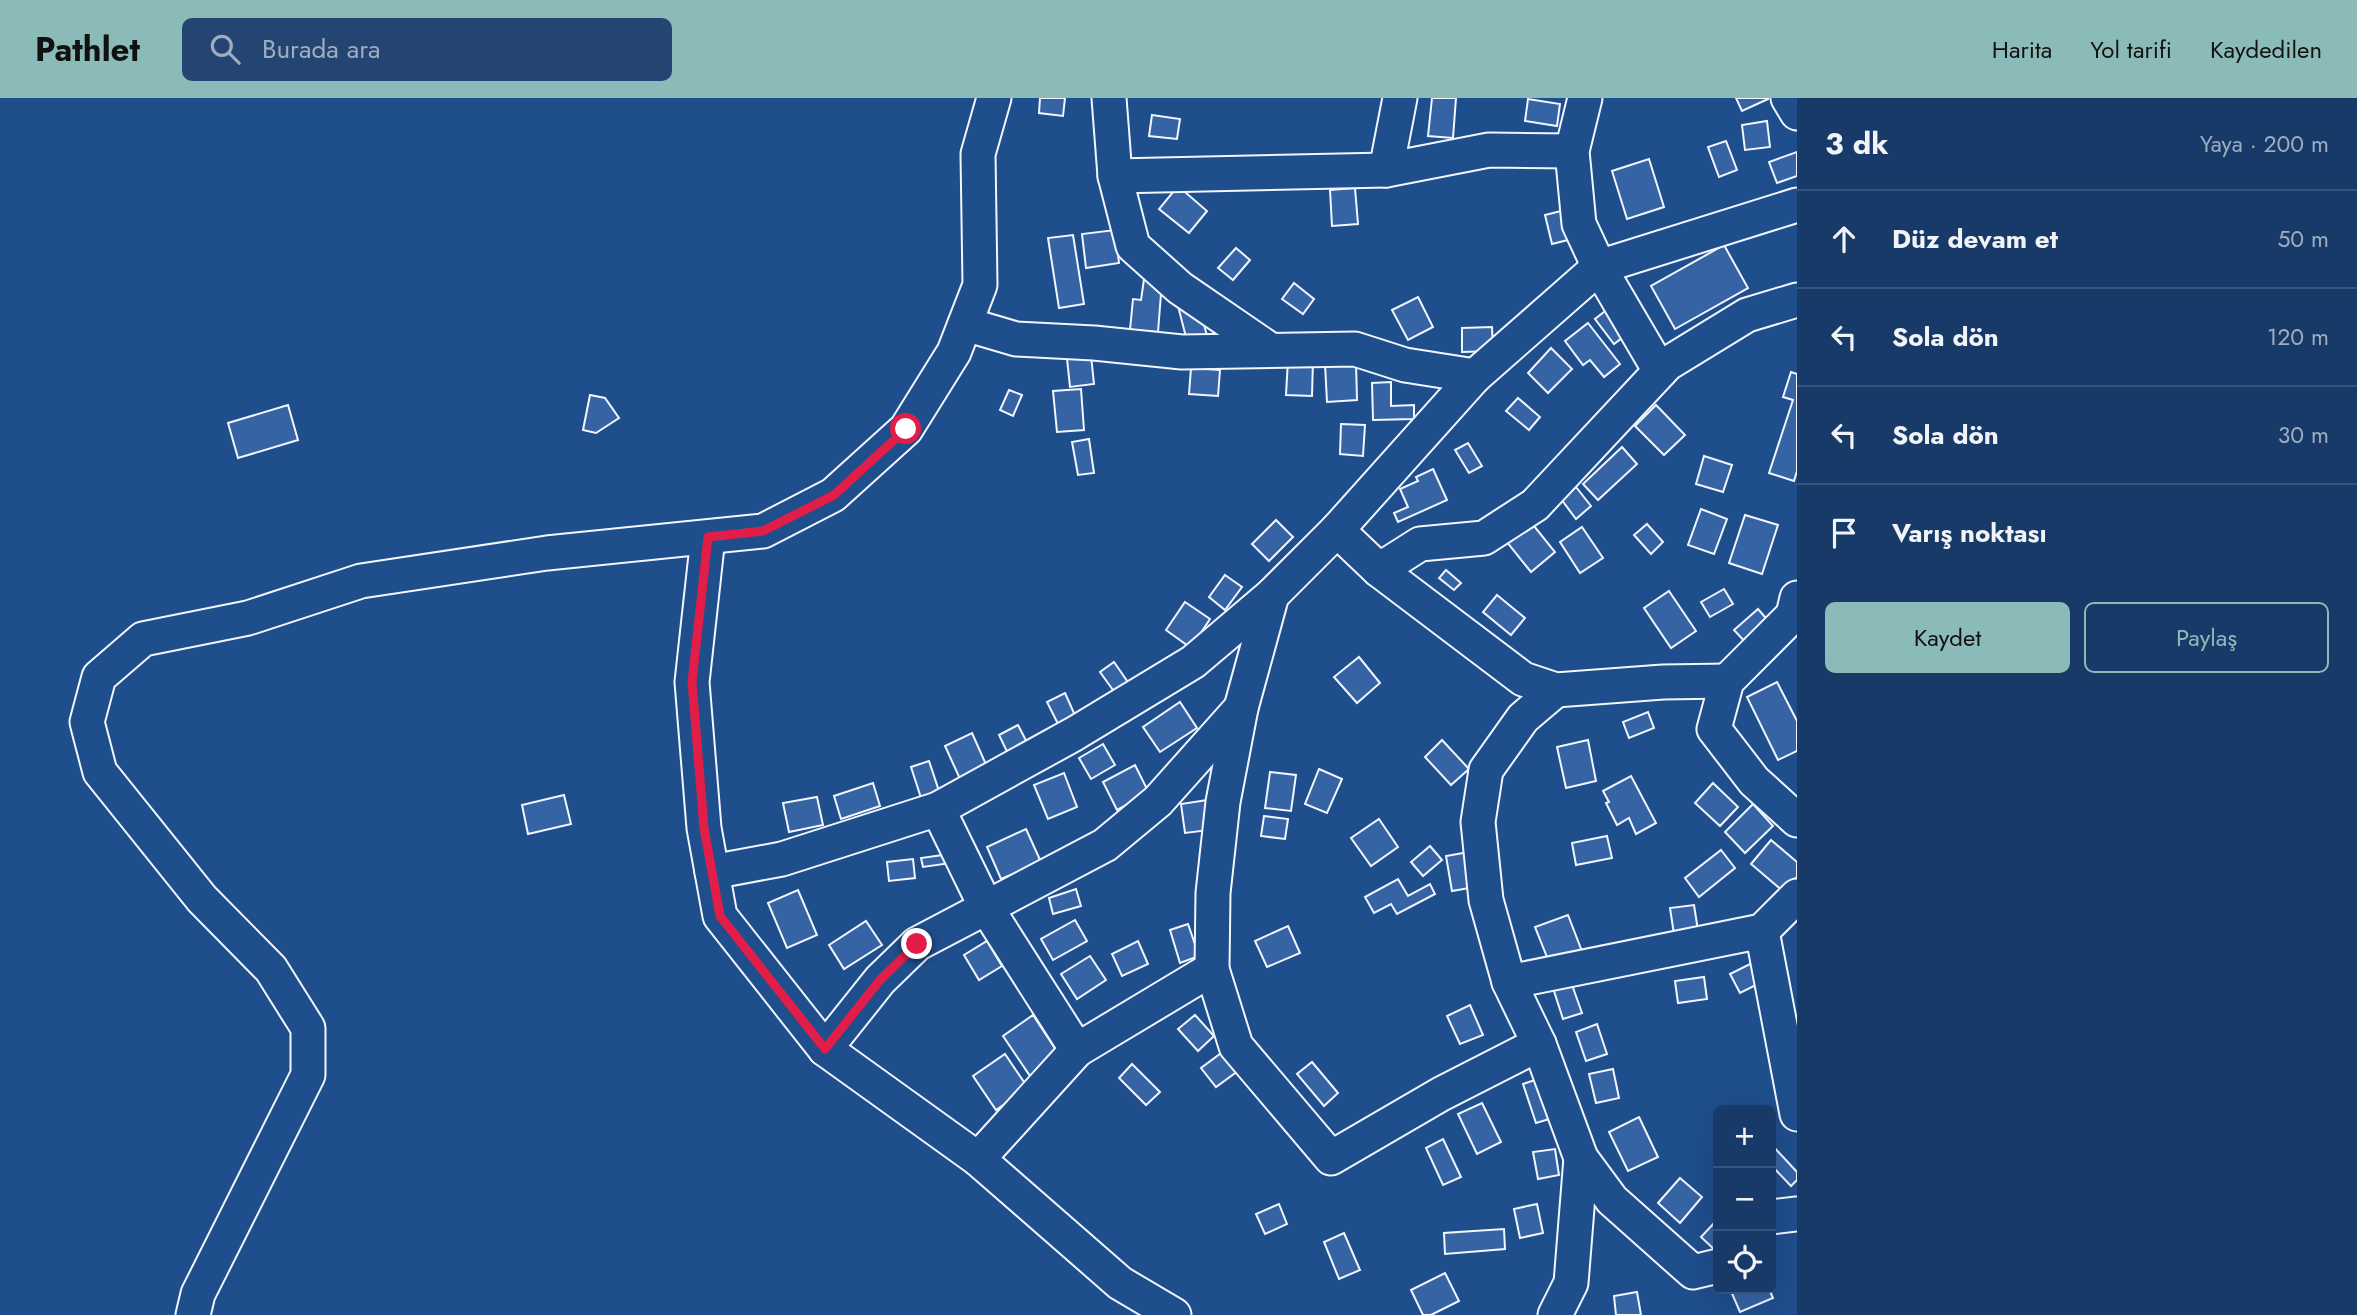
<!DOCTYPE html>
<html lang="tr">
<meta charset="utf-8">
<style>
body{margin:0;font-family:Jost,sans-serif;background:#244571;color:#f1f3f6}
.controls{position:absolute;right:21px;bottom:21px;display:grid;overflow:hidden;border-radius:10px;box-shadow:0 7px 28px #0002}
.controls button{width:63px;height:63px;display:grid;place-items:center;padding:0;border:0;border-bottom:2px solid #36547d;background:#173a69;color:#f1f3f6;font:35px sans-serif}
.stop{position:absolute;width:21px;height:21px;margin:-16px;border:5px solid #e11d48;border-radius:50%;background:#fff}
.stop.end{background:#e11d48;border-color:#fff;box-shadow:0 2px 7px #0008}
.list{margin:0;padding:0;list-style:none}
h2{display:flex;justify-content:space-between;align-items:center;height:91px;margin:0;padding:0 28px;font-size:30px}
h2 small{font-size:23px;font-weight:400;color:#9eadc0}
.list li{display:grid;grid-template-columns:46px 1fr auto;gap:21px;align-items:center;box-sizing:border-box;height:98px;padding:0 28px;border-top:2px solid #36547d}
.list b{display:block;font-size:26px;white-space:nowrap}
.list em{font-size:23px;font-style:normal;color:#9eadc0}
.actions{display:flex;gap:14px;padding:21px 28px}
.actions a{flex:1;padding:16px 0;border:2px solid #8bbbb9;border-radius:10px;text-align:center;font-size:24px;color:#8bbbb9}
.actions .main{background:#8bbbb9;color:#111}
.icon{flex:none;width:38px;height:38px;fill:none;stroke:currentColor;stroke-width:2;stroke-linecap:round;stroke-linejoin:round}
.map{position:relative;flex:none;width:1797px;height:1217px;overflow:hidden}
header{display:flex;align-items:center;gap:42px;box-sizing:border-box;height:98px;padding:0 35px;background:#8bbbb9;color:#111}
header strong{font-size:33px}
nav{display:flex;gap:38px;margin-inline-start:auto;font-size:24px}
.search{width:490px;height:63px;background:#244571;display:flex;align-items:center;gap:18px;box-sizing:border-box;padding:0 24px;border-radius:10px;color:#9eadc0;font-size:26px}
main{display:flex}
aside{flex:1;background:#173a69}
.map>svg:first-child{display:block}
.building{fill:#3563a3;stroke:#f2f6ff;stroke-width:2}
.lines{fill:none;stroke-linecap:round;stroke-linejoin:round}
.minor-casing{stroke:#f2f6ff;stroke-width:37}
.minor{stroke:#1f4e8c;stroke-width:33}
.route{stroke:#e11d48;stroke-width:9}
</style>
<header>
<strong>Pathlet</strong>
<div class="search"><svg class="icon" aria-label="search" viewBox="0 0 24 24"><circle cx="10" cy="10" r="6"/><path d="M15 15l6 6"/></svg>Burada ara</div>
<nav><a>Harita</a><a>Yol tarifi</a><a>Kaydedilen</a></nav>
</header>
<main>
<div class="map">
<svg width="1797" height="1217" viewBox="0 0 1797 1217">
<rect width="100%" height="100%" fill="#1f4e8c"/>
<g class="building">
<polygon points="1040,0 1065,0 1063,18 1039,15"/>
<polygon points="1432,0 1456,0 1453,40 1428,38"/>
<polygon points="1736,0 1768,0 1768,1 1742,13"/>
<polygon points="1528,1 1560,6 1557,28 1525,23"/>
<polygon points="1152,17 1180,21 1177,41 1149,38"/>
<polygon points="1767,23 1770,49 1745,52 1742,27"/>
<polygon points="1726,43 1737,72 1719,79 1708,49"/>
<polygon points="1797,54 1797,78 1777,85 1769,64"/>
<polygon points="1649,61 1664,109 1627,121 1612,73"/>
<polygon points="1178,88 1207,113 1189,135 1159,111"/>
<polygon points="1355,90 1358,126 1332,128 1330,92"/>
<polygon points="1573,110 1580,139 1552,146 1545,117"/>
<polygon points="1115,132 1119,165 1086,170 1082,136"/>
<polygon points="1073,137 1084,206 1059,210 1048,140"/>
<polygon points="1724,147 1748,190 1675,231 1651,188"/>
<polygon points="1236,150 1250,162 1233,182 1218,170"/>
<polygon points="1144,181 1162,183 1158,234 1130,232 1133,201 1141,202"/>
<polygon points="1294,185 1314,201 1303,216 1282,201"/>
<polygon points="1418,199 1433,229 1408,242 1392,212"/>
<polygon points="1613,207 1631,233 1614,246 1595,221"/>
<polygon points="1178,208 1200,211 1207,238 1187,243"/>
<polygon points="1588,225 1620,266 1604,279 1590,262 1583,267 1565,243"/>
<polygon points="1492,229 1493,253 1462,254 1462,230"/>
<polygon points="1090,248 1094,286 1070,289 1066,251"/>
<polygon points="1551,250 1572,271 1548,295 1528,275"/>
<polygon points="1288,261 1313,262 1312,298 1286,297"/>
<polygon points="1356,264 1357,302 1327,304 1325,266"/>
<polygon points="1191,270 1220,272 1218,298 1189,296"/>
<polygon points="1791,274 1797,276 1797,373 1794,383 1769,375 1793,302 1783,299"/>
<polygon points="1391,284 1391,308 1414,307 1414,321 1373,322 1372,285"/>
<polygon points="1081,291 1084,332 1057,334 1053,293"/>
<polygon points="1009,292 1022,297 1013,318 1000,312"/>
<polygon points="590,297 605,300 619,320 596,335 583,332"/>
<polygon points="1518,300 1540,319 1529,332 1506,313"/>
<polygon points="288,307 298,342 238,360 228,325"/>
<polygon points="1656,307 1685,337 1664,357 1635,328"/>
<polygon points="1341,326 1365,327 1363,358 1340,356"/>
<polygon points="1089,341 1094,375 1078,377 1072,344"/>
<polygon points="1468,345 1482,368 1469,375 1455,352"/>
<polygon points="1622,349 1637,366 1598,402 1583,386"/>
<polygon points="1704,358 1732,367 1723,394 1696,386"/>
<polygon points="1433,371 1447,402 1398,424 1394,415 1408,409 1400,391 1418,383 1416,379"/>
<polygon points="1576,389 1591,408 1576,421 1561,401"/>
<polygon points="1701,411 1727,421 1714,456 1688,447"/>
<polygon points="1745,417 1778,427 1762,476 1729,465"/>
<polygon points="1276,422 1293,439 1269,463 1252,446"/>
<polygon points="1530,423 1555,454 1531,474 1506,443"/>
<polygon points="1647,426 1663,444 1651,456 1634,437"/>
<polygon points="1582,429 1603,460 1580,475 1560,444"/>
<polygon points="1446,472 1461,485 1454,492 1439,480"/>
<polygon points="1225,477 1242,489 1225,512 1209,499"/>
<polygon points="1724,491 1733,506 1710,519 1701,504"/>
<polygon points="1669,493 1696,533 1671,550 1644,510"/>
<polygon points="1497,497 1525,520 1511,537 1483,514"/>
<polygon points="1185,504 1210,521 1191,550 1166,532"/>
<polygon points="1758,511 1771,526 1747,546 1734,532"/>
<polygon points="1359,559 1380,585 1357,605 1334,579"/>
<polygon points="1114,564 1132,590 1118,599 1100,574"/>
<polygon points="1777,584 1797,623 1797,653 1778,662 1747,599"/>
<polygon points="1065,595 1078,624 1061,632 1047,604"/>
<polygon points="1180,604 1197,630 1160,654 1143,629"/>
<polygon points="1648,614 1654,630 1629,640 1623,624"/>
<polygon points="1018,627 1032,654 1012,664 999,637"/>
<polygon points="972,635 988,671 961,683 945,648"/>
<polygon points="1442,642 1469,671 1451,687 1425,659"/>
<polygon points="1588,642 1596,683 1566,690 1557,649"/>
<polygon points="1103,646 1115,667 1091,681 1079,660"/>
<polygon points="929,663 939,693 921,700 911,669"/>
<polygon points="1135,667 1149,695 1117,712 1103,684"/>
<polygon points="1319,671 1342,681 1327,715 1305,706"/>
<polygon points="1270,674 1296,677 1291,713 1265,710"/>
<polygon points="1064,675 1077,709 1048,721 1034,687"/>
<polygon points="1631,678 1656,725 1636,736 1629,720 1617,727 1606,705 1609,704 1603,693"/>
<polygon points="873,685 880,708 841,721 834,698"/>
<polygon points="1713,685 1738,709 1720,728 1695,705"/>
<polygon points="564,697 571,726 528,736 522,707"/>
<polygon points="817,699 823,727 789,734 783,705"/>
<polygon points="1214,701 1218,731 1185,735 1181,706"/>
<polygon points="1753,706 1773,728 1745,755 1725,734"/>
<polygon points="1264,718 1288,721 1285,741 1261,738"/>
<polygon points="1379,721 1398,749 1371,768 1351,740"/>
<polygon points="1026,731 1041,764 1001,781 987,749"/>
<polygon points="1607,738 1612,760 1576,767 1572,745"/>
<polygon points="1771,742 1797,764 1797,779 1784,794 1751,766"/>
<polygon points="1430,748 1442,762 1423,778 1411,764"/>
<polygon points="1721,752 1735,770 1699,799 1685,780"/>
<polygon points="1469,754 1475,789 1452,793 1446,758"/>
<polygon points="950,756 951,765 923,769 921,760"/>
<polygon points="913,761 915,780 889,783 887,764"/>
<polygon points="1398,781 1408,798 1430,786 1435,796 1397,816 1391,806 1374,815 1365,799"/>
<polygon points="1076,791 1081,808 1053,816 1049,800"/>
<polygon points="798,792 817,837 787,850 768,805"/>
<polygon points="1694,807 1699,839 1675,843 1670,810"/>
<polygon points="1568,817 1583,856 1551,869 1535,829"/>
<polygon points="1075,822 1087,843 1053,862 1041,841"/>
<polygon points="866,823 882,847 844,871 829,847"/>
<polygon points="1188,826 1199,858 1180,865 1170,832"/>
<polygon points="1288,828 1300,855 1267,869 1255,843"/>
<polygon points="987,843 1002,868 979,882 964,857"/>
<polygon points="1138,843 1148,866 1122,878 1112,856"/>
<polygon points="1090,858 1106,882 1077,901 1061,876"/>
<polygon points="1756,863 1766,882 1740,895 1730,876"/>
<polygon points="1704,879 1707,901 1678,905 1675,883"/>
<polygon points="1571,884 1582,915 1563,921 1553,890"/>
<polygon points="1470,907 1483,937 1460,946 1447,918"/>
<polygon points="1033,917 1060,958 1030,978 1003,938"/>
<polygon points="1195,917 1214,938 1198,953 1178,931"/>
<polygon points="1597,926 1607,956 1586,963 1576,934"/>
<polygon points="1228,950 1242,970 1216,989 1201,970"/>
<polygon points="1005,956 1028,990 996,1012 973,978"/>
<polygon points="1312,964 1338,995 1324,1008 1297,976"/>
<polygon points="1132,966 1160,994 1146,1007 1119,980"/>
<polygon points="1613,971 1619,1000 1596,1005 1589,976"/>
<polygon points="1544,979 1556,1019 1536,1025 1523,986"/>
<polygon points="1482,1005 1501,1044 1477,1056 1458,1016"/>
<polygon points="1639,1019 1658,1059 1628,1073 1609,1034"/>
<polygon points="1443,1041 1461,1079 1443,1087 1426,1050"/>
<polygon points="1771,1046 1797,1074 1797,1082 1791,1088 1771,1067"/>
<polygon points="1555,1051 1559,1077 1538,1081 1533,1054"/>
<polygon points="1680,1080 1702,1099 1680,1125 1658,1105"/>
<polygon points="1279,1106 1287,1126 1265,1136 1256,1116"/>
<polygon points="1537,1106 1543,1135 1520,1140 1514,1111"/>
<polygon points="1716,1123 1718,1125 1718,1155 1701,1139"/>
<polygon points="1504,1131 1505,1151 1445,1156 1444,1135"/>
<polygon points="1344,1135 1360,1172 1339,1181 1324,1144"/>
<polygon points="1445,1175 1459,1203 1431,1217 1423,1217 1411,1192"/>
<polygon points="1730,1191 1769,1191 1773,1200 1740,1214"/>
<polygon points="1637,1194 1641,1217 1616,1217 1614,1198"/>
</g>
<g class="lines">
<defs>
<g id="minor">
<polyline points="1109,0 1115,78 1133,148 1180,190 1269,251"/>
<polyline points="1585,0 1572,53 1579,126 1599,169 1660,273"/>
<polyline points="1788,0 1797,15"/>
<polyline points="1386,72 1400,0"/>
<polyline points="1115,78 1386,72 1489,52 1572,53"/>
<polyline points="965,226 1016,241 1094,245 1182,254 1355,251 1405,267 1475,278"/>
<polyline points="1337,432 1379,472 1523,581 1556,592 1663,584 1727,583"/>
<polyline points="708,439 692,584 704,730 720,818 825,951 978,1061 1120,1185 1174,1217"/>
<polyline points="1379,472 1420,446 1484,440 1535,407 1667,266 1747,217 1797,202"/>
<polyline points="1272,497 1241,610 1223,704 1213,795 1212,871 1236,948 1331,1060 1441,996 1539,946"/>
<polyline points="1797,500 1793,517 1727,583 1714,631 1754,683 1797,722"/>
<polyline points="1556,592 1523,620 1486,672 1478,724 1486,802 1509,884 1539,946 1581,1060 1612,1102 1693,1174 1718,1168"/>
<polyline points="938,711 986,809 1077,952 1212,871"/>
<polyline points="712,774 782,761 938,711 1074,636 1193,564 1272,497 1337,432 1475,278 1599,169 1797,107"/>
<polyline points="1762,833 1797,1016"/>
<polyline points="1509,884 1762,833 1797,798"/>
<polyline points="825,951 880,882 917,846 1105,747 1158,703 1241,610"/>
<polyline points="978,1061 1077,952"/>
<polyline points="1771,1119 1797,1116"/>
<polyline points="193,1217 198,1196 308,977 308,930 271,871 202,801 100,674 87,624 99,579 143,541 248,520 361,483 547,455 763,433 833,397 906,331 954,254 980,187 978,56 994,0"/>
<polyline points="1555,1217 1571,1185 1581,1060"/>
</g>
</defs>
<use href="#minor" class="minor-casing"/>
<use href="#minor" class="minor"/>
</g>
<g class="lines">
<polyline class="route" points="906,331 834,397 763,433 708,439 692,584 704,730 720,818 825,951 880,882 917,846"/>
</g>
</svg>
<div class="controls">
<button>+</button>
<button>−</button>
<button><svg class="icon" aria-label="locate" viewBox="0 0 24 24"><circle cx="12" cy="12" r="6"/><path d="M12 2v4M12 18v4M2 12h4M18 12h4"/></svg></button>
</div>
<div class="stop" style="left:906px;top:331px"></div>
<div class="stop end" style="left:917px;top:846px"></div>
</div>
<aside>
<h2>3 dk<small>Yaya · 200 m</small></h2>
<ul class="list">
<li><svg class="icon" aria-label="ahead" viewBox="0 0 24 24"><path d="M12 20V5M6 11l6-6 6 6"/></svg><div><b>Düz devam et</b></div><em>50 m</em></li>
<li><svg class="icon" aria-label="left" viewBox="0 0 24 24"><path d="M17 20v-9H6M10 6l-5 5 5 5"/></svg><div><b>Sola dön</b></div><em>120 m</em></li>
<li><svg class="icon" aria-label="left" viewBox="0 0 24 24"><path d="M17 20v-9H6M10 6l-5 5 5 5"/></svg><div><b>Sola dön</b></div><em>30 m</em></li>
<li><svg class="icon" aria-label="arrive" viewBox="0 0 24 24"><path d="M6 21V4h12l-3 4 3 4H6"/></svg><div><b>Varış noktası</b></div></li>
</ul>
<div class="actions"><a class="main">Kaydet</a><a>Paylaş</a></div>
</aside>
</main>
